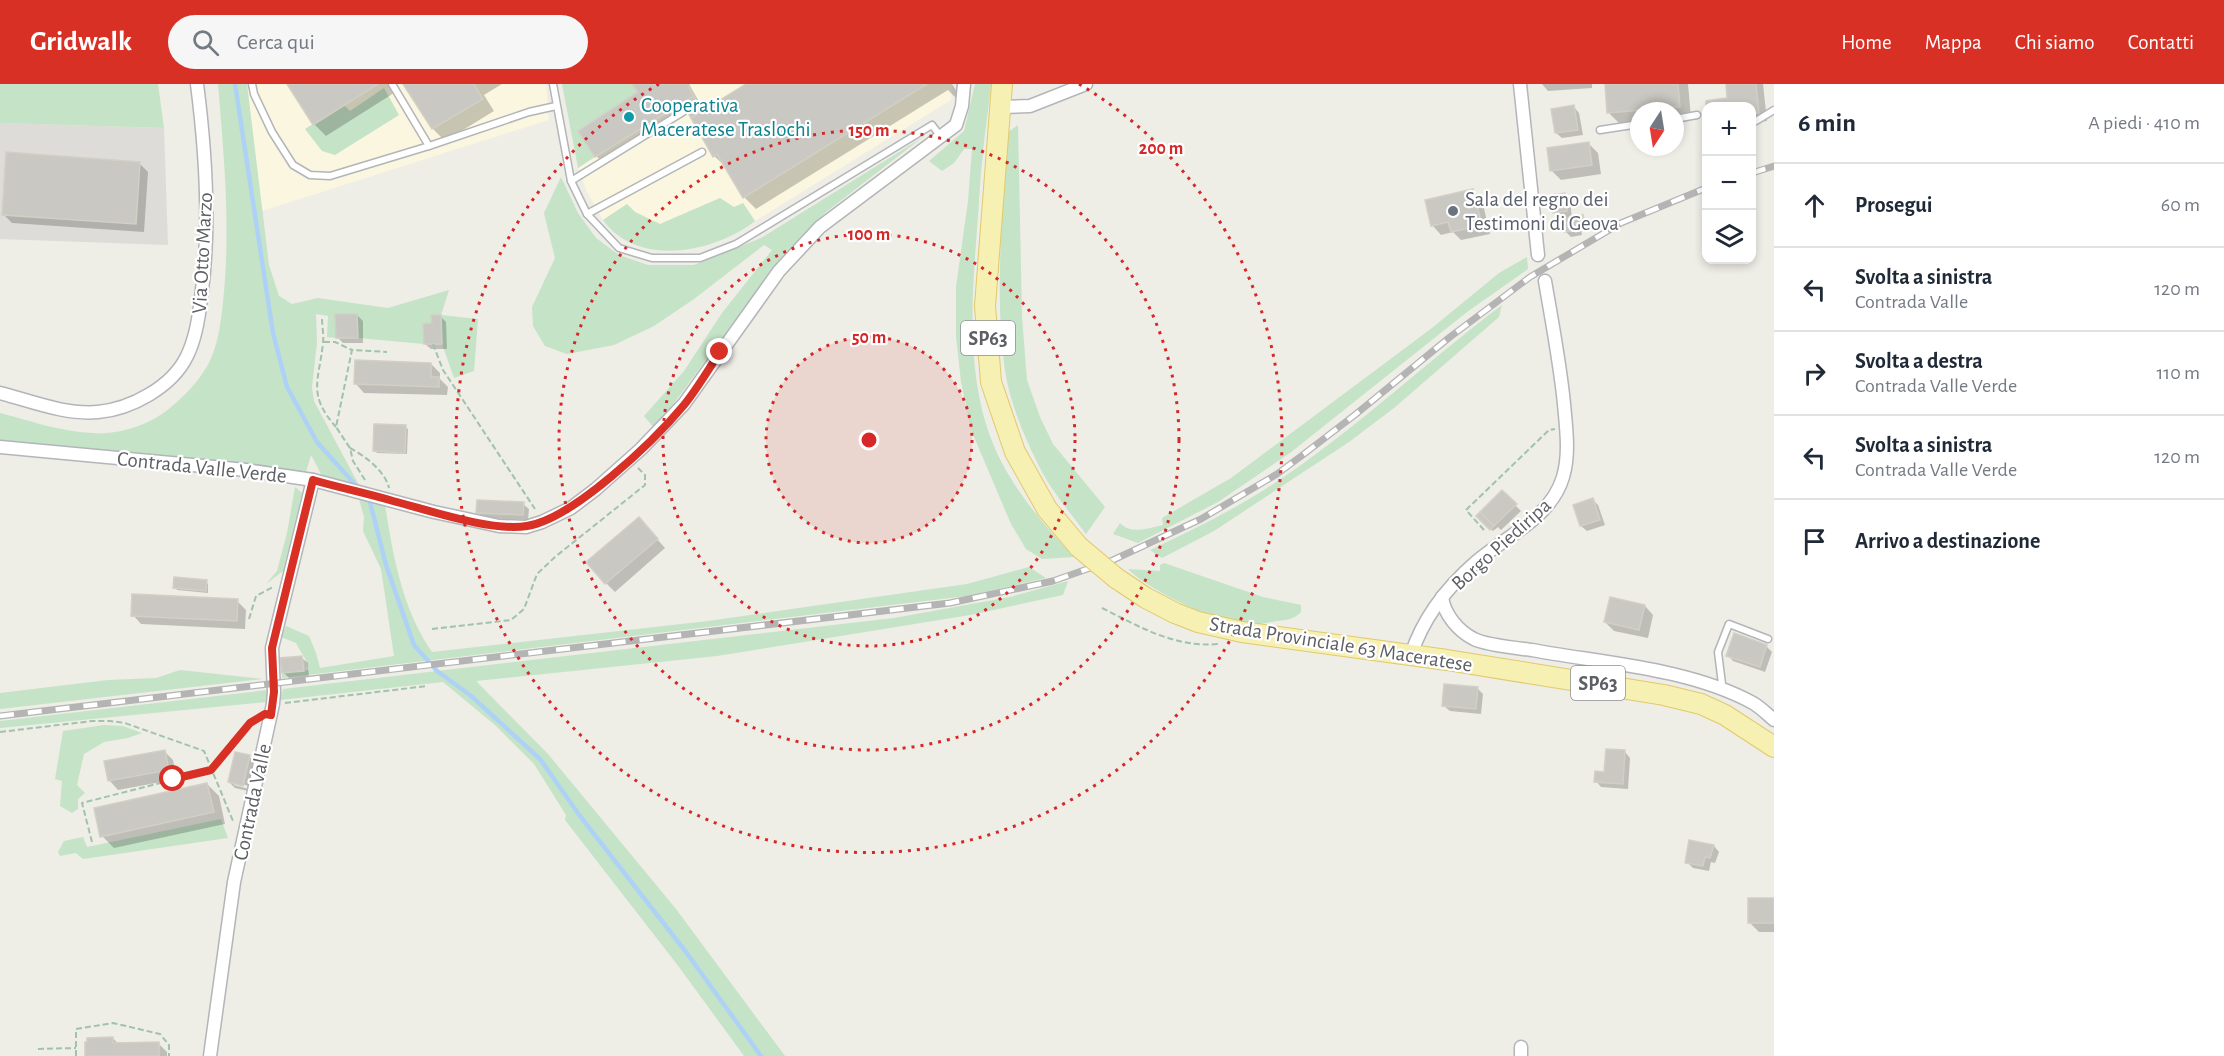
<!DOCTYPE html>
<html lang="it">
<meta charset="utf-8">
<style>
body{margin:0;font-family:"Alegreya Sans",sans-serif;background:#f6f6f7;color:#1f2937}
.controls{position:absolute;right:18px;top:18px;display:grid;overflow:hidden;border-radius:12px;box-shadow:0 3px 9px #0003}
.controls button{width:54px;height:54px;display:grid;place-items:center;padding:0;border:0;border-bottom:2px solid #e0e1e3;background:#fff;color:#1f2937;font:30px sans-serif}
.compass{position:absolute;left:1630px;top:18px;width:54px;height:54px;border-radius:50%;background:#fff;box-shadow:0 3px 9px #0003;rotate:192deg}
.stop{position:absolute;width:18px;height:18px;margin:-14px;border:4px solid #d93025;border-radius:50%;background:#fff}
.stop.end{background:#d93025;border-color:#fff;box-shadow:0 2px 6px #0008}
.list{margin:0;padding:0;list-style:none}
h2{display:flex;justify-content:space-between;align-items:center;height:78px;margin:0;padding:0 24px;font-size:26px}
h2 small{font-size:20px;font-weight:400;color:#747a83}
.list li{display:grid;grid-template-columns:39px 1fr auto;gap:18px;align-items:center;box-sizing:border-box;height:84px;padding:0 24px;border-top:2px solid #e0e1e3}
.list b{display:block;font-size:22px;white-space:nowrap}
.list p{margin:0;font-size:20px;white-space:nowrap;color:#747a83}
.list em{font-size:20px;font-style:normal;color:#747a83}
.icon{flex:none;width:33px;height:33px;fill:none;stroke:currentColor;stroke-width:2;stroke-linecap:round;stroke-linejoin:round}
.map{position:relative;flex:none;width:1774px;height:972px;overflow:hidden}
header{display:flex;align-items:center;gap:36px;box-sizing:border-box;height:84px;padding:0 30px;background:#d93025;color:#fff}
header strong{font-size:28px}
nav{display:flex;gap:33px;margin-inline-start:auto;font-size:21px}
.search{width:420px;height:54px;background:#f6f6f7;display:flex;align-items:center;gap:15px;box-sizing:border-box;padding:0 21px;border-radius:33px;color:#747a83;font-size:22px}
main{display:flex}
aside{flex:1;background:#fff}
.map>svg:first-child{display:block}
.commercial{fill:#faf6df}
.industrial{fill:#dddcd8}
.green{fill:#c5e3c7}
.shadow{fill:#0003}
.lines{fill:none;stroke-linecap:round;stroke-linejoin:round}
.stream{stroke:#aed2f6;stroke-width:4.5}
.building{fill:#cac8c2;stroke:#d2cfc5;stroke-width:1.5}
.service-casing{stroke:#b3b5b9;stroke-width:9}
.minor-casing{stroke:#b3b5b9;stroke-width:15}
.primary-casing{stroke:#e2c96b;stroke-width:22}
.path{stroke:#9fc3ac;stroke-width:2;stroke-dasharray:6 3;stroke-linecap:butt}
.service{stroke:#fff;stroke-width:6}
.minor{stroke:#fff;stroke-width:12}
.primary{stroke:#f6f0b3;stroke-width:20}
.rail-casing{stroke:#b4b4b5;stroke-width:7}
.rail{stroke:#fff;stroke-width:4.5;stroke-dasharray:14;stroke-linecap:butt}
.primary-bridge-casing{stroke:#e2c96b;stroke-width:22;stroke-linecap:butt}
.primary-bridge{stroke:#f6f0b3;stroke-width:20}
.route{stroke:#d93025;stroke-width:8}
.ring{fill:none;stroke:#d62828;stroke-width:3;stroke-dasharray:3 6}
.culture-dot{fill:#0f9aa8;stroke:#fff;stroke-width:2}
.worship-dot{fill:#6b7280;stroke:#fff;stroke-width:2}
.labels{text-anchor:middle;stroke-width:4.5;stroke-linejoin:round;paint-order:stroke}
.shield{fill:#fff;stroke:#8e9093;stroke-width:1.5}
.shield-label{font-size:20px;font-weight:bold;fill:#5e6065}
.culture-label{font-size:21px;fill:#0d838f;stroke:#fff;text-anchor:start}
.worship-label{font-size:21px;fill:#5b616d;stroke:#fff;text-anchor:start}
.street-label{font-size:21px;fill:#5e6065;stroke:#fff}
.centre{fill:#d62828;stroke:#fff;stroke-width:3}
.ring-label{font-size:18px;text-anchor:middle;font-weight:bold;fill:#d62828;stroke:#fff;stroke-width:4.5;stroke-linejoin:round;paint-order:stroke}
</style>
<header>
<strong>Gridwalk</strong>
<div class="search"><svg class="icon" aria-label="search" viewBox="0 0 24 24"><circle cx="10" cy="10" r="6"/><path d="M15 15l6 6"/></svg>Cerca qui</div>
<nav><a>Home</a><a>Mappa</a><a>Chi siamo</a><a>Contatti</a></nav>
</header>
<main>
<div class="map">
<svg width="1774" height="972" viewBox="0 0 1774 972">
<rect width="100%" height="100%" fill="#eeede6"/>
<g class="commercial">
<polygon points="247,0 546,0 549,36 262,127"/>
<polygon points="632,0 952,0 951,16 755,137 743,119 735,124 720,114 660,140 635,128 627,120 603,136 587,108 578,84 595,72 578,47 637,8"/>
</g>
<polygon class="industrial" points="0,39 164,44 168,161 0,155"/>
<g class="green">
<polygon points="0,0 158,0 164,44 0,39"/>
<path d="M 218,0 L 247,0 L 269,181 L 279,212 L 292,220 L 318,214 L 388,224 L 449,206 L 441,231 L 478,235 L 474,287 L 454,294 L 442,260 L 441,231 L 432,231 L 432,239 L 423,240 L 424,260 L 358,254 L 357,230 L 336,230 L 336,254 L 327,253 L 328,232 L 316,230 L 317,259 L 312,303 L 314,317 L 360,403 L 322,392 L 311,371 L 306,388 L 245,379 L 0,356 L 0,329 C 30,337 62,348 93,349 C 119,351 150,341 170,324 C 187,310 204,292 212,272 C 219,255 221,236 223,218 C 231,145 224,73 218,0 Z"/>
<polygon points="562,0 632,0 638,8 578,46 595,73 578,84"/>
<path d="M 975,0 L 991,0 C 989,23 985,45 983,68 C 980,94 979,120 977,146 C 971,222 965,309 1002,379 C 1021,415 1047,444 1074,473 L 1042,475 L 1026,465 L 1011,440 L 972,348 L 961,298 L 956,252 L 956,203 L 968,117 L 972,65 L 964,65 L 954,79 L 942,87 L 929,77 L 964,47 Z"/>
<polygon points="384,4 399,31 335,71 322,67 305,45 344,21 350,27"/>
<path d="M 1018,41 L 1022,233 L 1027,296 L 1040,333 L 1053,360 L 1105,423 L 1086,450 C 1069,427 1049,404 1037,378 C 1023,350 1010,318 1005,287 C 994,208 1003,128 1007,49 Z"/>
<polygon points="923,53 826,128 784,170 655,345 644,332 684,287 722,229 772,166 764,161 694,215 654,242 614,261 567,270 545,262 533,242 532,223 555,174 544,129 561,93 578,129 596,154 619,171 648,181 694,181 761,154"/>
<path d="M 720,114 L 734,123 L 743,119 L 755,137 C 714,169 637,184 603,136 L 627,120 L 635,128 L 660,140 Z"/>
<path d="M 1527,173 L 1528,185 L 1467,228 L 1290,369 L 1218,418 L 1138,459 L 1113,450 L 1120,439 C 1131,451 1149,444 1163,441 L 1162,434 L 1231,394 L 1432,244 L 1499,189 Z"/>
<path d="M 1502,221 L 1499,233 L 1394,324 L 1349,358 L 1214,447 L 1162,474 L 1150,466 C 1189,448 1227,429 1264,406 C 1349,352 1422,281 1502,221 Z"/>
<polygon points="295,403 302,409 283,487 266,500 277,487 287,449"/>
<path d="M 359,415 L 385,421 C 393,471 402,525 432,568 L 708,537 L 967,500 L 1029,483 L 1046,494 L 967,512 L 282,594 L 282,589 L 309,586 C 308,576 300,568 296,559 L 281,553 L 286,542 L 309,552 L 316,569 L 320,584 L 394,572 L 381,485 L 363,447 L 364,433 Z"/>
<path d="M 1164,479 L 1263,513 L 1301,521 L 1301,528 C 1293,536 1286,536 1276,537 C 1267,539 1257,541 1248,541 C 1216,538 1151,508 1128,485 L 1160,487 L 1160,481 Z"/>
<polygon points="1068,497 1063,511 970,531 717,572 476,597 548,670 676,825 785,972 744,972 679,883 565,736 566,731 534,680 495,641 443,598 280,616 283,605 894,534 1010,513"/>
<polygon points="180,586 263,595 0,625 0,609 108,596 156,594"/>
<polygon points="268,606 267,618 0,644 0,637"/>
<polygon points="104,641 123,642 142,649 128,654 104,658 84,670 77,701 85,709 78,715 78,725 72,729 60,722 62,697 55,695 63,647"/>
<polygon points="221,735 228,754 83,775 76,769 60,772 58,768 64,757 83,753 87,763"/>
</g>
<g class="shadow">
<polygon points="289,0 389,0 394,9 326,52 314,40"/>
<polygon points="405,0 502,0 484,11 494,27 445,57 433,45"/>
<polygon points="634,0 689,0 701,21 699,22 702,29 749,0 952,0 961,14 957,15 948,6 756,125 744,113 727,84 714,72 689,29 605,80 596,72 640,8"/>
<polygon points="1542,0 1592,0 1592,4 1548,7"/>
<polygon points="1607,0 1688,0 1691,34 1675,36 1675,27 1639,27 1639,38 1620,40 1608,28"/>
<polygon points="1727,0 1763,0 1767,37 1752,39 1752,22 1708,22 1707,18 1729,16"/>
<polygon points="1574,23 1579,29 1583,51 1562,54 1556,49"/>
<polygon points="1589,60 1598,69 1601,90 1561,96 1552,87"/>
<polygon points="139,79 148,88 144,148 12,139 3,130"/>
<polygon points="1473,107 1482,116 1490,150 1461,156 1453,148 1441,151 1433,142 1427,118"/>
<polygon points="1565,111 1570,117 1572,134 1583,132 1588,138 1589,143 1581,145 1582,151 1571,153 1566,148 1563,133 1560,134 1555,128"/>
<polygon points="357,231 363,237 363,259 343,259 338,254"/>
<polygon points="440,232 446,238 447,265 431,265 425,260"/>
<polygon points="431,280 440,289 440,295 448,303 447,311 364,309 356,300"/>
<polygon points="405,343 408,345 407,370 377,369 375,367"/>
<polygon points="1502,408 1521,427 1501,446 1498,443 1493,447 1478,432"/>
<polygon points="1593,416 1598,421 1605,441 1587,447 1581,442 1575,422"/>
<polygon points="523,420 529,425 528,436 483,434 478,428"/>
<polygon points="647,444 665,464 615,508 606,499"/>
<polygon points="206,498 208,500 208,509 177,506 175,503"/>
<polygon points="237,517 246,526 245,545 141,540 133,531"/>
<polygon points="1645,522 1653,531 1648,554 1614,547 1605,538"/>
<polygon points="1766,562 1772,568 1765,588 1733,577 1728,571"/>
<polygon points="302,574 308,579 309,593 289,594 283,588"/>
<polygon points="1477,604 1483,610 1481,630 1450,627 1444,622"/>
<polygon points="164,667 173,676 177,695 118,706 110,697"/>
<polygon points="1625,668 1630,674 1628,705 1601,703 1596,697 1606,690"/>
<polygon points="249,672 255,678 249,702 234,698 234,701 249,705 248,707 235,704 229,698"/>
<polygon points="207,700 219,712 225,740 114,764 102,752"/>
<polygon points="1691,758 1714,762 1719,768 1715,779 1711,778 1709,787 1693,784 1687,778"/>
<polygon points="1774,816 1774,848 1759,848 1750,839"/>
<polygon points="113,954 119,961 158,959 167,968 167,972 87,972"/>
</g>
<g class="lines">
<g class="stream">
<polyline points="235,0 273,249 287,303 317,358 359,405"/>
<polyline points="366,414 370,418 386,481 414,561 437,587 470,611 540,675 580,732 686,868 761,972"/>
</g>
</g>
<g class="building">
<polygon points="287,0 378,0 313,41"/>
<polygon points="403,0 474,0 483,15 432,45"/>
<polygon points="632,0 687,0 694,12 595,73 578,47 638,8"/>
<polygon points="746,0 927,0 743,114 717,70 713,73 691,34"/>
<polygon points="1605,0 1678,0 1680,23 1607,29"/>
<polygon points="1726,0 1756,0 1759,29 1752,29 1752,22 1706,22 1706,25 1706,17 1727,14"/>
<polygon points="694,12 702,27 691,34 682,19"/>
<polygon points="1574,21 1578,46 1555,49 1551,25"/>
<polygon points="1589,58 1592,81 1550,87 1547,64"/>
<polygon points="6,68 140,78 136,140 2,131"/>
<polygon points="1473,105 1482,141 1451,148 1448,138 1431,142 1425,116"/>
<polygon points="1565,109 1567,127 1553,129 1551,111"/>
<polygon points="1583,131 1584,138 1576,139 1577,146 1564,148 1562,135"/>
<polygon points="335,230 357,230 358,254 336,254"/>
<polygon points="431,231 441,231 442,260 424,260 423,240 432,239"/>
<polygon points="355,276 431,279 431,293 439,293 439,303 354,300"/>
<polygon points="374,340 406,341 405,369 373,367"/>
<polygon points="1502,406 1517,420 1494,442 1480,428"/>
<polygon points="1593,414 1600,436 1580,442 1573,421"/>
<polygon points="477,416 524,418 523,431 476,429"/>
<polygon points="1480,428 1494,442 1490,446 1476,432"/>
<polygon points="639,433 658,455 605,500 586,478"/>
<polygon points="174,493 207,496 206,507 173,504"/>
<polygon points="132,510 238,515 237,537 131,532"/>
<polygon points="1610,513 1645,521 1639,546 1604,538"/>
<polygon points="1734,549 1767,561 1760,583 1726,572"/>
<polygon points="302,572 304,587 282,589 280,574"/>
<polygon points="1444,600 1478,603 1476,625 1442,622"/>
<polygon points="1606,665 1625,666 1623,700 1594,698 1595,687 1604,688"/>
<polygon points="165,666 169,686 108,697 104,677"/>
<polygon points="235,668 250,671 243,702 228,698"/>
<polygon points="207,699 214,728 100,753 94,724"/>
<polygon points="1689,756 1714,761 1710,774 1705,773 1703,782 1685,779"/>
<rect x="1748" y="814" width="26" height="25"/>
<polygon points="113,953 113,959 159,958 159,972 85,972 85,958 87,958 87,954"/>
</g>
<g class="lines">
<defs>
<g id="service">
<polyline points="252,0 254,10 272,48 293,81 310,91 330,92 429,62 529,28 556,22"/>
<polyline points="392,0 429,62"/>
<polyline points="553,0 571,97 587,130 619,164 652,174 700,174 736,160 932,41 941,53"/>
<polyline points="1675,35 1697,31"/>
<polyline points="1756,37 1774,26"/>
<polyline points="1600,46 1639,40"/>
<polyline points="571,97 683,28"/>
<polyline points="587,130 702,68"/>
<polyline points="1720,604 1722,600 1718,568 1729,540 1768,555"/>
</g>
<g id="minor">
<polyline points="1520,0 1538,171"/>
<polyline points="1001,23 1030,22 1086,0"/>
<path d="M 0,309 C 31,317 65,331 98,328 C 131,325 172,303 187,272 C 196,254 199,233 201,214 C 211,144 206,70 197,0"/>
<polyline points="0,363 246,386 313,396 434,428 499,442 526,443 542,438 571,424 596,405 641,365 684,320 779,187 820,143 956,41 962,22 964,0"/>
<path d="M 1442,513 C 1444,530 1458,547 1474,555 C 1485,561 1517,564 1532,566 C 1602,579 1689,584 1753,619 C 1760,623 1767,630 1774,636"/>
<path d="M 1411,571 C 1423,534 1446,504 1476,478 C 1506,452 1551,434 1563,393 C 1570,370 1566,343 1564,320 C 1560,279 1552,238 1545,197"/>
<polyline points="1521,963 1521,972"/>
<polyline points="210,972 234,798 273,620 274,608 272,564 313,396"/>
</g>
<g id="primary">
<polyline points="1002,0 985,222 991,298 1015,368 1047,425 1079,463"/>
<polyline points="1116,494 1146,514 1175,529 1198,538 1242,548 1447,576 1664,611 1701,620 1725,631 1774,663"/>
</g>
</defs>
<use href="#service" class="service-casing"/>
<use href="#minor" class="minor-casing"/>
<use href="#primary" class="primary-casing"/>
<g class="path">
<path d="M 322,235 C 322,242 324,251 323,259 C 319,297 307,310 336,343"/>
<polyline points="324,258 335,258 352,266"/>
<polyline points="433,260 443,286 535,425"/>
<path d="M 350,364 C 365,372 385,387 389,404"/>
<polyline points="365,396 353,377 350,364 336,343 352,266 387,268"/>
<polyline points="1484,446 1466,426 1549,346 1555,345"/>
<path d="M 1102,524 C 1140,543 1175,564 1219,560"/>
<polyline points="249,535 256,512 273,503"/>
<polyline points="432,545 511,536 524,525 537,490 555,473 645,401 645,391 638,384"/>
<polyline points="285,619 427,602"/>
<polyline points="0,648 92,637 110,637 125,639 204,667 233,737"/>
<polyline points="92,758 82,719 211,686 250,639 255,636"/>
<polyline points="38,965 76,964"/>
<polyline points="76,972 76,945 113,939 160,950 169,961 169,972"/>
</g>
<use href="#service" class="service"/>
<use href="#minor" class="minor"/>
<use href="#primary" class="primary"/>
<defs>
<g id="rail">
<polyline points="1752,89 1774,82"/>
<polyline points="0,632 950,519 1053,497 1113,476 1201,435 1277,390 1304,370 1356,330 1450,253 1530,193 1621,139 1706,104"/>
</g>
</defs>
<use href="#rail" class="rail-casing"/>
<use href="#rail" class="rail"/>
<defs>
<polyline id="primary-bridge" points="1079,463 1116,494"/>
</defs>
<use href="#primary-bridge" class="primary-bridge-casing"/>
<use href="#primary-bridge" class="primary-bridge"/>
</g>
<g class="lines">
<path class="route" d="M 173,695 L 211,686 L 250,639 L 265,630 L 271,631 L 274,608 L 272,564 L 313,396 C 340,404 367,409 393,417 C 428,426 492,448 527,442 C 573,435 654,357 684,321 C 697,305 708,286 720,268"/>
</g>
<circle cx="869" cy="356" r="103" fill="#d62828" fill-opacity=".12"/>
<g class="ring">
<circle cx="869" cy="356" r="103"/>
<circle cx="869" cy="356" r="206"/>
<circle cx="869" cy="356" r="310"/>
<path d="M1079 0A413 413 0 1 1 659 0"/>
</g>
<circle class="culture-dot" cx="629" cy="33" r="6"/>
<circle class="worship-dot" cx="1453" cy="127" r="6"/>
<g class="labels">
<g class="shield">
<rect x="961" y="237" width="54" height="34" rx="4.5"/>
<rect x="1571" y="582" width="54" height="34" rx="4.5"/>
</g>
<g class="shield-label">
<text x="988" y="261">SP63</text>
<text x="1598" y="606">SP63</text>
</g>
<g class="culture-label">
<text x="641" y="28">Cooperativa<tspan x="641" dy="24">Maceratese Traslochi</tspan></text>
</g>
<g class="worship-label">
<text x="1465" y="122">Sala del regno dei<tspan x="1465" dy="24">Testimoni di Geova</tspan></text>
</g>
<g class="street-label">
<text transform="translate(202 169) rotate(-87)" y="7">Via Otto Marzo</text>
<text transform="translate(202 383) rotate(6)" y="7">Contrada Valle Verde</text>
<text transform="translate(1501 460) rotate(-42)" y="7">Borgo Piediripa</text>
<text transform="translate(1341 560) rotate(9)" y="7">Strada Provinciale 63 Maceratese</text>
<text transform="translate(252 718) rotate(-78)" y="7">Contrada Valle</text>
</g>
</g>
<circle cx="869" cy="356" r="9" class="centre"/>
<g class="ring-label">
<text x="869" y="52">150 m</text>
<text x="1161" y="70">200 m</text>
<text x="869" y="156">100 m</text>
<text x="869" y="259">50 m</text>
</g>
</svg>
<div class="controls">
<button>+</button>
<button>−</button>
<button><svg class="icon" aria-label="layers" viewBox="0 0 24 24"><path d="M12 4l9 5-9 5-9-5zM3 14l9 5 9-5"/></svg></button>
</div>
<svg class="compass" viewBox="-18 -18 36 36"><path d="M0-13l5 13h-10z" fill="#e53935"/><path d="M0 13l5-13h-10z" fill="#747a83"/></svg>
<div class="stop" style="left:173px;top:695px"></div>
<div class="stop end" style="left:720px;top:268px"></div>
</div>
<aside>
<h2>6 min<small>A piedi · 410 m</small></h2>
<ul class="list">
<li><svg class="icon" aria-label="ahead" viewBox="0 0 24 24"><path d="M12 20V5M6 11l6-6 6 6"/></svg><div><b>Prosegui</b></div><em>60 m</em></li>
<li><svg class="icon" aria-label="left" viewBox="0 0 24 24"><path d="M17 20v-9H6M10 6l-5 5 5 5"/></svg><div><b>Svolta a sinistra</b><p>Contrada Valle</p></div><em>120 m</em></li>
<li><svg class="icon" aria-label="right" viewBox="0 0 24 24"><path d="M7 20v-9h11M14 6l5 5-5 5"/></svg><div><b>Svolta a destra</b><p>Contrada Valle Verde</p></div><em>110 m</em></li>
<li><svg class="icon" aria-label="left" viewBox="0 0 24 24"><path d="M17 20v-9H6M10 6l-5 5 5 5"/></svg><div><b>Svolta a sinistra</b><p>Contrada Valle Verde</p></div><em>120 m</em></li>
<li><svg class="icon" aria-label="arrive" viewBox="0 0 24 24"><path d="M6 21V4h12l-3 4 3 4H6"/></svg><div><b>Arrivo a destinazione</b></div></li>
</ul>
</aside>
</main>
